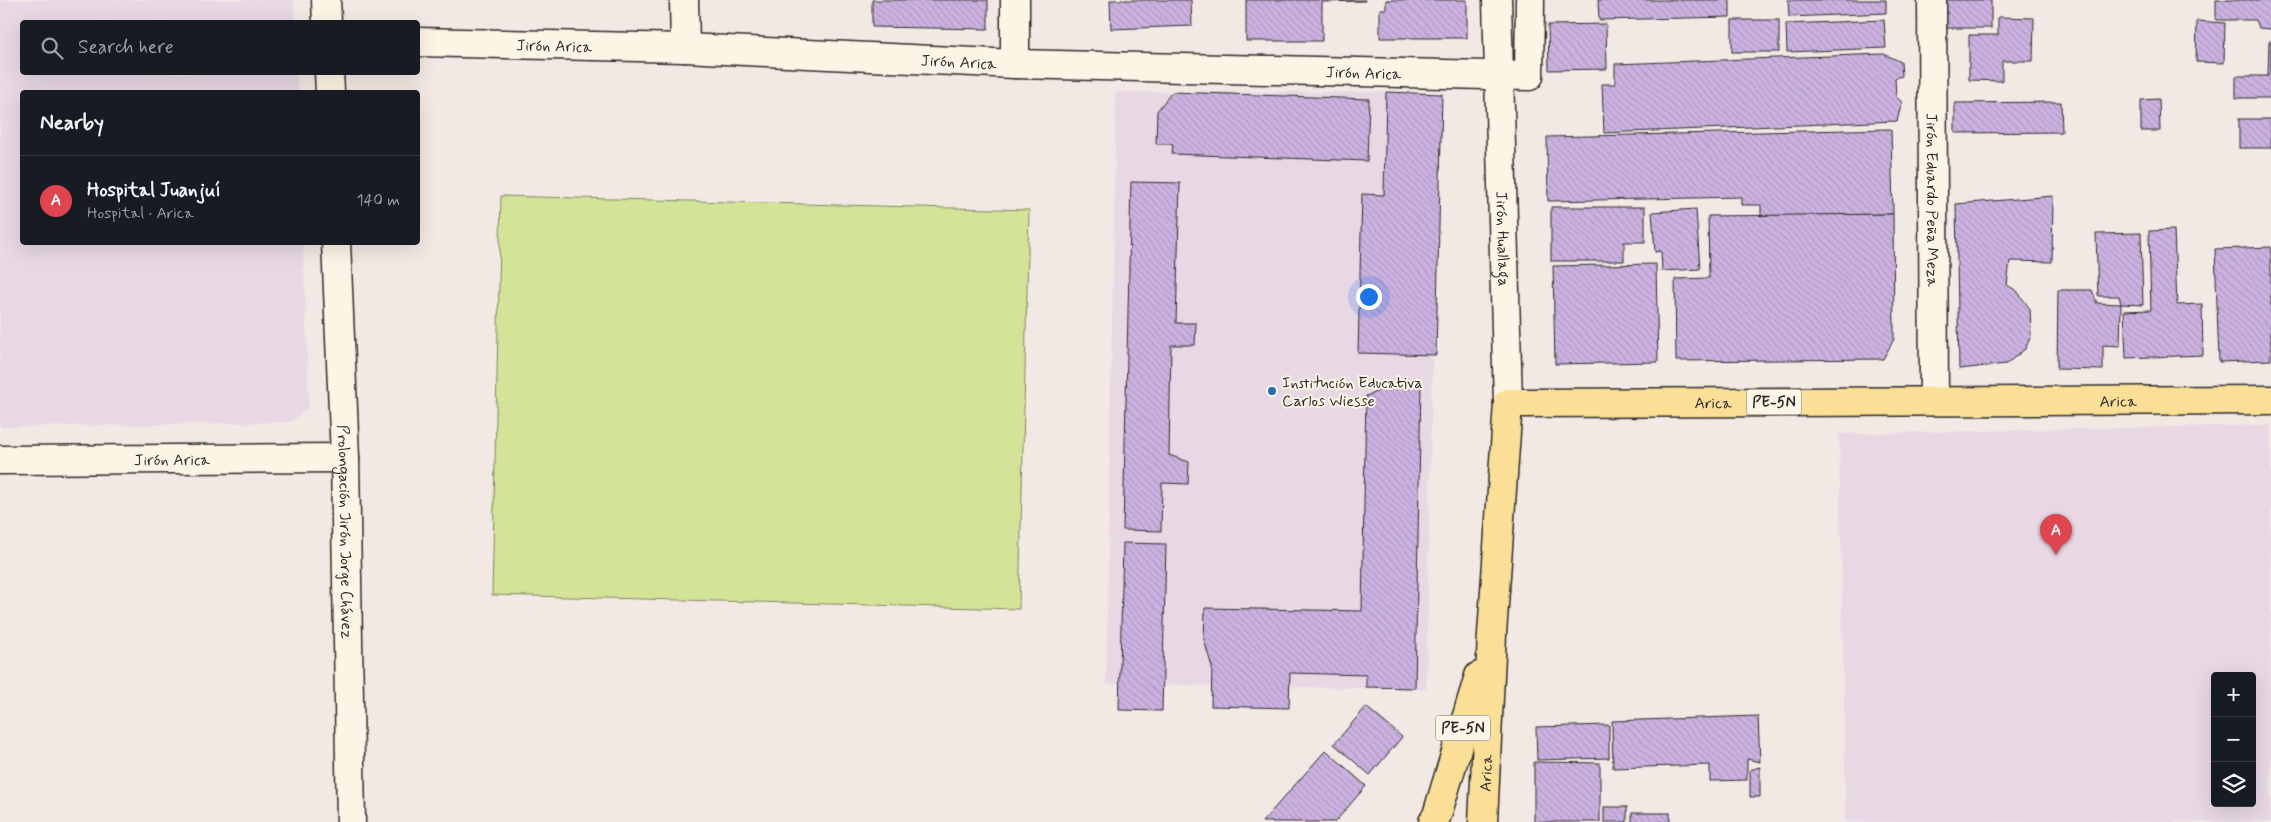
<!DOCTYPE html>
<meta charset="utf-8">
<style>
body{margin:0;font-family:Mynerve,sans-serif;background:#242831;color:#f1f3f6}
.controls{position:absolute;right:15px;bottom:15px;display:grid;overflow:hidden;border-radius:5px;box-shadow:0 5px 20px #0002}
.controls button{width:45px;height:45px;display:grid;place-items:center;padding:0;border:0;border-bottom:1px solid #363941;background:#171b24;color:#f1f3f6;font:25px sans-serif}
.you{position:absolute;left:1368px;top:296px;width:18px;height:18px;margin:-12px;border:4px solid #fff;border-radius:50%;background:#1a73e8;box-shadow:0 0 0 8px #1a73e833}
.badge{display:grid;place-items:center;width:32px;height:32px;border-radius:50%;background:#b45309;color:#fff;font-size:16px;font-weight:700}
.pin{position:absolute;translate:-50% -41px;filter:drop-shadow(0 1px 2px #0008)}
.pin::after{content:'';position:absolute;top:26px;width:18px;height:15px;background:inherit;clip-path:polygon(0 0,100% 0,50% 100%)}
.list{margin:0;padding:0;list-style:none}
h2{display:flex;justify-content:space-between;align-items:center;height:65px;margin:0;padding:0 20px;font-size:21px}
h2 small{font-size:16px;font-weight:400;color:#9ea1a6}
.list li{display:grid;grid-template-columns:32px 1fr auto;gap:15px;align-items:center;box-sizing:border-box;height:90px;padding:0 20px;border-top:1px solid #363941}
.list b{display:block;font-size:19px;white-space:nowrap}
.list p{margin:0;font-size:16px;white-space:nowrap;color:#9ea1a6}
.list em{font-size:16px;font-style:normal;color:#9ea1a6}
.icon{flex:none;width:28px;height:28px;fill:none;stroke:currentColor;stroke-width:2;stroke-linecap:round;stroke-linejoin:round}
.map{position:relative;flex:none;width:2271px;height:822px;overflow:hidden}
.search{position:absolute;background:#171b24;box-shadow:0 5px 20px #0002;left:20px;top:20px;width:400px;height:55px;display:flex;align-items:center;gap:12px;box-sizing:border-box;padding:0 18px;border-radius:5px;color:#9ea1a6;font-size:19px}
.panel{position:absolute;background:#171b24;box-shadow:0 5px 20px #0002;left:20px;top:90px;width:400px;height:155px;border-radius:5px}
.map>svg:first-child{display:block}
.built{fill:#e7d8e3;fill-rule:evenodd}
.green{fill:#d3e397;stroke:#7f8761}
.building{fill:url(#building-back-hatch);stroke:#2b2b2b}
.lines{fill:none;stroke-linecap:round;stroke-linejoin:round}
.street-casing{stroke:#2b2b2b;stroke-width:31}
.highway-casing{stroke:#2b2b2b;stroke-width:31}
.street{stroke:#fcf5e5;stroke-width:28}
.highway{stroke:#fbdf96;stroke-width:28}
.poi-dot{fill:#1f6fb2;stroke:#fcf5e5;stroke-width:2}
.labels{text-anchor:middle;stroke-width:4;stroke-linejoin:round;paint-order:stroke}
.shield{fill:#fcf5e5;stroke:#6a6863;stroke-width:1}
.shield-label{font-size:15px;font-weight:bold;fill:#2b2b2b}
.street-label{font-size:16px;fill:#2b2b2b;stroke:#fcf5e5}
.poi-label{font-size:16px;fill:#2b2b2b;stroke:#fcf5e5;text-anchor:start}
</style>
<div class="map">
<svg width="2271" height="822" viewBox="0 0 2271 822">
<defs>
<pattern id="building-back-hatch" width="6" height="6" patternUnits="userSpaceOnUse" patternTransform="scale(1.25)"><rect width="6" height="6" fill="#ccb2e1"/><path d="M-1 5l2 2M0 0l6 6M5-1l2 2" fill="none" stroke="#af99c1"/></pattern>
</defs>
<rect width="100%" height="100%" fill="#f2e8e4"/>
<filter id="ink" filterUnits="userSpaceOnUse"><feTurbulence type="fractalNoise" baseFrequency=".02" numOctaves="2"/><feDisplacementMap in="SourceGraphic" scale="10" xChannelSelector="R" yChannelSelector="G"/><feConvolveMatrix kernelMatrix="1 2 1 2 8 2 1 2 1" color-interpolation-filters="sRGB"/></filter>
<g filter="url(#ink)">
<g class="built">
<polygon points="0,0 294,0 295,22 22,22 22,72 297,73 298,92 22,92 22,242 303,243 309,406 291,422 0,427"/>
<polygon points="1116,92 1386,92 1437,98 1426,689 1106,684"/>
<path d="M 2271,425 L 2271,822 L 1846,822 L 1839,434 ZM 2215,676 L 2252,676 L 2252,803 L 2215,803 Z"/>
</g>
<polygon class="green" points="501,196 1029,210 1019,609 492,595"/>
<g class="building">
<polygon points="872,0 988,0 988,29 872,27"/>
<polygon points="1110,0 1191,0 1192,26 1111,29"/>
<polygon points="1246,0 1365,0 1365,1 1322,2 1322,41 1246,41"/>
<polygon points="1386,0 1467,0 1467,38 1380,38 1380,9 1386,9"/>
<polygon points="1598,0 1730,0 1730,17 1599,20"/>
<polygon points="1788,0 1886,0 1886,13 1789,17"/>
<rect x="1944" y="0" width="47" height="28"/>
<polygon points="2216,0 2271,0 2271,29 2259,28 2256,20 2216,20"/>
<polygon points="1998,17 2034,18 2033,61 2002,61 2002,81 1969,80 1969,35 1998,35"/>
<rect x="1732" y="20" width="47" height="32"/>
<polygon points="1884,20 1886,48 1787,52 1786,24"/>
<polygon points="2197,21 2225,23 2224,63 2196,62"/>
<polygon points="1606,24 1607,69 1549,70 1548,25"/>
<polygon points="2269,41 2271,41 2271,98 2236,98 2236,76 2268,76"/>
<polygon points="1884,54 1901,62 1902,76 1895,78 1896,97 1902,102 1897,121 1604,133 1602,84 1615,84 1615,64"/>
<polygon points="1172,92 1369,99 1367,161 1172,154 1173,144 1156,144 1157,111"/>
<polygon points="1386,92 1442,94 1436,355 1358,353 1362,194 1384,195"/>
<polygon points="2159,99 2160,131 2141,131 2141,100"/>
<polygon points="2061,102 2062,132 1955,133 1955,103"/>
<rect x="2239" y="119" width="32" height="29"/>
<polygon points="1891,129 1893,214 1761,216 1761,205 1741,205 1741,197 1548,201 1547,137"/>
<polygon points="1131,182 1180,183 1176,323 1196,323 1195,345 1171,345 1169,455 1189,462 1188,484 1162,483 1161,531 1123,530"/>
<polygon points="2053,196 2052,262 2010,261 2007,285 2017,291 2030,309 2031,336 2025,349 2006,364 1959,369 1956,204"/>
<polygon points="1551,207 1645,207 1645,242 1624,242 1624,261 1551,261"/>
<polygon points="1696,209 1700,269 1662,271 1661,251 1655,252 1652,212"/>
<polygon points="1893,214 1894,339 1883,359 1676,361 1675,279 1709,278 1708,216"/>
<polygon points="2174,230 2177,305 2202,304 2203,355 2126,358 2124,311 2151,310 2149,231"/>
<polygon points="2141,233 2143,305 2121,304 2119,296 2098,296 2096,234"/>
<polygon points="2271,247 2271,360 2219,362 2215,249"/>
<polygon points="1656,264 1658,362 1555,364 1553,266"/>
<polygon points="2058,290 2092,290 2097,303 2121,304 2120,346 2103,345 2103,370 2057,369"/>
<polygon points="1398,383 1421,384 1415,688 1366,687 1366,675 1290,673 1289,708 1211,706 1212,667 1204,640 1205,608 1362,611 1366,396"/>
<polygon points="1123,543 1166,544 1162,711 1119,710"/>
<polygon points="1366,707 1402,737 1370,775 1334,744"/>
<polygon points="1758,716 1760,762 1747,759 1747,780 1710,781 1710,765 1613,768 1612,721"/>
<polygon points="1609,725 1609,758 1537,760 1536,727"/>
<polygon points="1326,750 1366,786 1335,822 1262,822"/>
<polygon points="1534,762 1600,763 1600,822 1534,822"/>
<polygon points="1760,767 1760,797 1750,797 1750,770"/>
<rect x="1604" y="807" width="23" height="15"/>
<rect x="1632" y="813" width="38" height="9"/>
</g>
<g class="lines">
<defs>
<g id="street">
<polyline points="326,0 327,22"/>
<polyline points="684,0 685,48"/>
<path id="s1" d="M 1497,0 L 1508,403"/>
<path id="s2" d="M 1932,0 L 1934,401"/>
<path id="s3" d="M 418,42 L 685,48 L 1015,64 L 1529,76 L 1530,0"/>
<polyline points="1015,64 1015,0"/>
<polyline points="329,72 330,92"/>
<path id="s4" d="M 336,242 L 345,458 L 351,822"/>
<path id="s5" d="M 0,460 L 345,458"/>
</g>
<g id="highway">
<polyline points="1433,822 1437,815 1479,676"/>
<path id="s6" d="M 1483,822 L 1492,634 L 1508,403 L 2271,400"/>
</g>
</defs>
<use href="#street" class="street-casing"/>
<use href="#highway" class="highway-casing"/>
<use href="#street" class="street"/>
<use href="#highway" class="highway"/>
</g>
</g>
<circle class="poi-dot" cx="1272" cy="391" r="5"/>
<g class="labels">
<g class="shield">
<rect x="1746.5" y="389.5" width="55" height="25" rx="4"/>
<rect x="1435.5" y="715.5" width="55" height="25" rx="4"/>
</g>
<g class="shield-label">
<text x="1774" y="407">PE-5N</text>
<text x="1463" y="733">PE-5N</text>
</g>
<g class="street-label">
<text dy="6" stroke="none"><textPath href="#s3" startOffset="136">Jirón Arica</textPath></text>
<text dy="6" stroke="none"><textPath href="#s3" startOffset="541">Jirón Arica</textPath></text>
<text dy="6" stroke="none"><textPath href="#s3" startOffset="946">Jirón Arica</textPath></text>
<text dy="6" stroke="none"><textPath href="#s2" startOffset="200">Jirón Eduardo Peña Meza</textPath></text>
<text dy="6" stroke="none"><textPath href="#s1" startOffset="239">Jirón Huallaga</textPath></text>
<text dy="6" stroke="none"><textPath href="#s6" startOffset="1030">Arica</textPath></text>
<text dy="6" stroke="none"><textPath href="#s6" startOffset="625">Arica</textPath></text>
<text dy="6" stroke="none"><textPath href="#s5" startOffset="172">Jirón Arica</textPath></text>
<text dy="6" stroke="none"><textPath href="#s4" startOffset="290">Prolongación Jirón Jorge Chávez</textPath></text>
<text dy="6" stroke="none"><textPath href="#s6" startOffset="49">Arica</textPath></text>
</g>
<g class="poi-label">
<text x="1282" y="388">Institución Educativa<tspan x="1282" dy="18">Carlos Wiesse</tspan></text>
</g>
</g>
</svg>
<div class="controls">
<button>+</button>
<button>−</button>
<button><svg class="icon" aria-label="layers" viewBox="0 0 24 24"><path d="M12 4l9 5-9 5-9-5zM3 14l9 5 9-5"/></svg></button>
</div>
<div class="you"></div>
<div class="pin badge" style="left:2056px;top:555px;background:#e0444e">A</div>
<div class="search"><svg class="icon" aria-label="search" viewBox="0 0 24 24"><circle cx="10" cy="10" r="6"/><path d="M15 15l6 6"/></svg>Search here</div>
<section class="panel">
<h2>Nearby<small></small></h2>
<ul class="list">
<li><span class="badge" style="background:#e0444e">A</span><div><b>Hospital Juanjuí</b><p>Hospital · Arica</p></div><em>140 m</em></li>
</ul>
</section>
</div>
